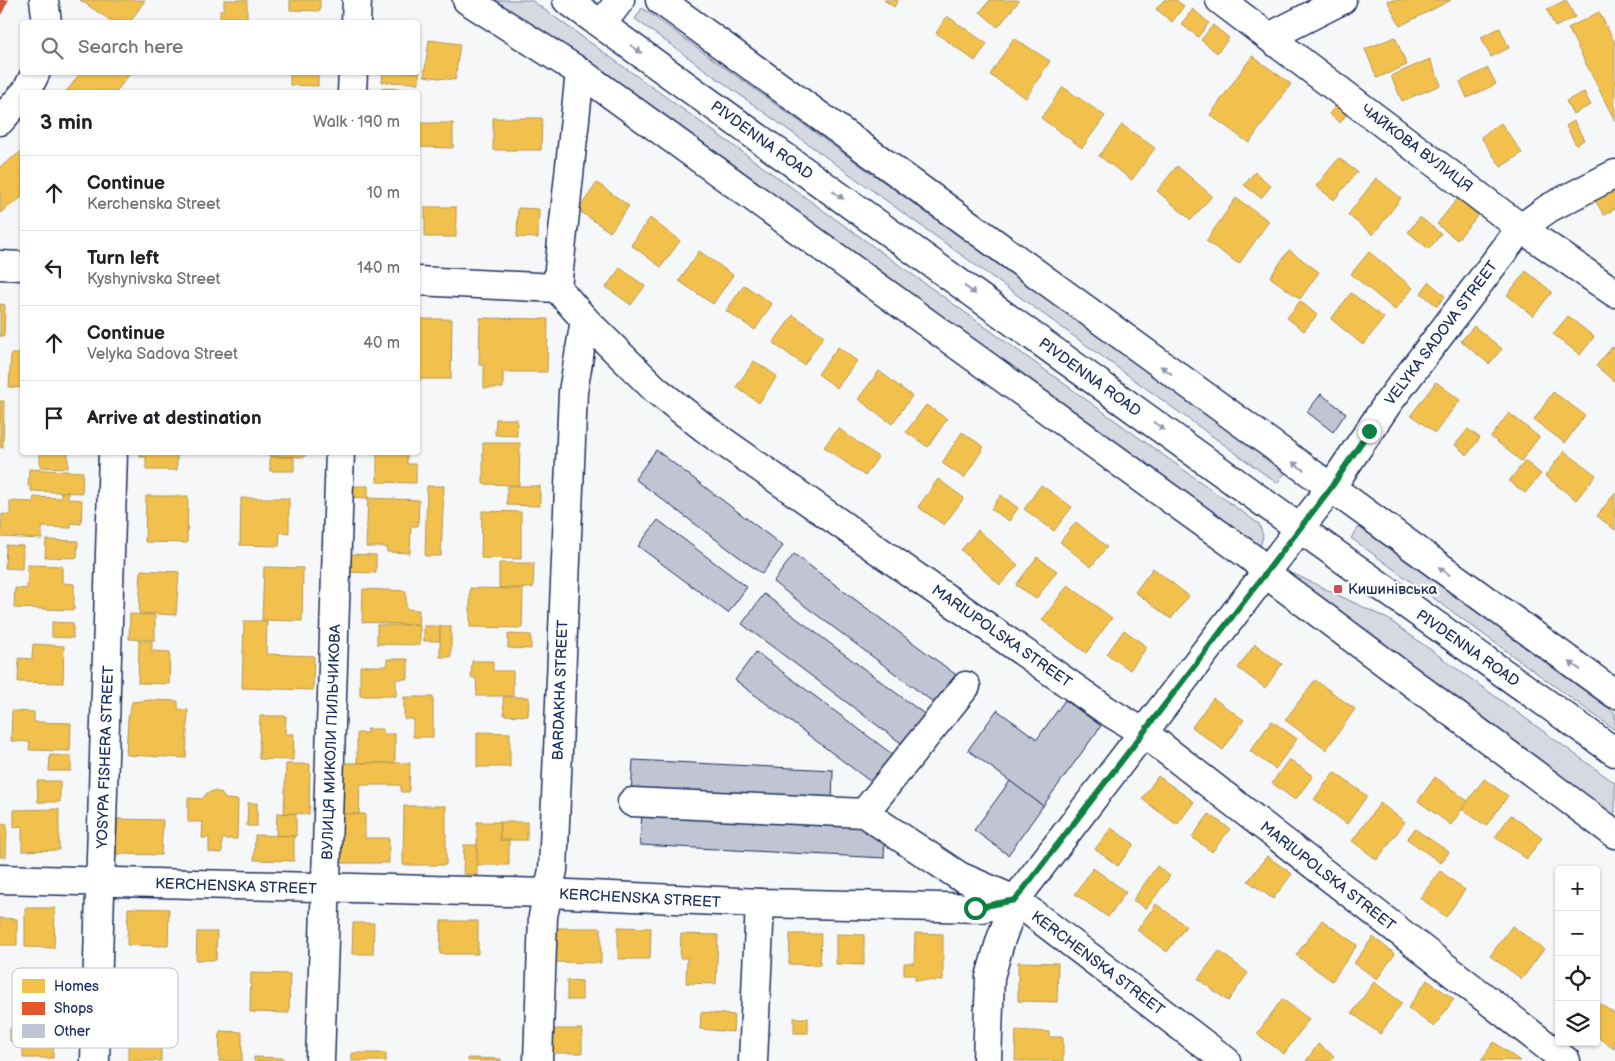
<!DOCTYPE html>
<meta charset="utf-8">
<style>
body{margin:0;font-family:"Balsamiq Sans",sans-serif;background:#f2f2f2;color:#202124}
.controls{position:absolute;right:15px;bottom:15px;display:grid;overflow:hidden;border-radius:5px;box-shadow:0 1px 4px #0004}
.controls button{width:45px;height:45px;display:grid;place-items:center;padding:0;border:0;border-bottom:1px solid #e0e0e0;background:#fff;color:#202124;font:25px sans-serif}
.stop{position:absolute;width:15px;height:15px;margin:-11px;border:4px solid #0b8043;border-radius:50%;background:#fff}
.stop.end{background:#0b8043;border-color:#fff;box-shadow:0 1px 5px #0008}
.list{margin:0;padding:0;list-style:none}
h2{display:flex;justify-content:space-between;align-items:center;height:65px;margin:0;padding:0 20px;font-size:21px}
h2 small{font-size:16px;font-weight:400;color:#757577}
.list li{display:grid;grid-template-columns:32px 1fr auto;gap:15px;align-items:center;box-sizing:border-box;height:75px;padding:0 20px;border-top:1px solid #e0e0e0}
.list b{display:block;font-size:19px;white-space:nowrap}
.list p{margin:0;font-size:16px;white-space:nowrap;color:#757577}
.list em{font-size:16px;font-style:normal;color:#757577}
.icon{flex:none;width:28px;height:28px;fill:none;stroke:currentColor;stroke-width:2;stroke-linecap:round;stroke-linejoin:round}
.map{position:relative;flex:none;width:1615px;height:1061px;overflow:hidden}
.search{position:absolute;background:#fff;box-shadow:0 1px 4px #0004;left:20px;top:20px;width:400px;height:55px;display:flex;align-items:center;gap:12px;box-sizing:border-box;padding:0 18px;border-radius:5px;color:#757577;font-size:19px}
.panel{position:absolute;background:#fff;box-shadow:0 1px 4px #0004;left:20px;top:90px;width:400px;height:365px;border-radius:5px}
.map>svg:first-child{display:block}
.green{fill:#d6d9e2;stroke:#7884a0}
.homes{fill:#f2c14e;stroke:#b29553}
.shops{fill:#e4572e;stroke:#a84b3c}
.building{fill:#c0c4d3;stroke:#1b2f5e}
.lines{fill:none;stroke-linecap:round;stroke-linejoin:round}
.minor-casing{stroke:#1b2f5e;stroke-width:31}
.major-casing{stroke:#1b2f5e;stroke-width:31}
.minor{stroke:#fff;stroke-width:28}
.major{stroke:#fff;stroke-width:28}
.oneway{fill:#8d97ae}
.route{stroke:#0b8043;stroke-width:6}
.poi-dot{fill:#d1495b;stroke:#fff;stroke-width:2}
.labels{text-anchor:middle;stroke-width:5;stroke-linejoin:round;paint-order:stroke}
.street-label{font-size:15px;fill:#1b2f5e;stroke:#fff}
.poi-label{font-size:15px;fill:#1b2f5e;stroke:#fff;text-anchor:start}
.key{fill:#fff;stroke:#bbc1cf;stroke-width:1}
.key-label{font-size:14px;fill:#1b2f5e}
</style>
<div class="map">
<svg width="1615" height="1061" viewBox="0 0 1615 1061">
<rect width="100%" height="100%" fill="#f6f7f9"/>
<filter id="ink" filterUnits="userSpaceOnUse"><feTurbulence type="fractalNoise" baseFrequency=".02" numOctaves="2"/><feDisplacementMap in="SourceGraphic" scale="10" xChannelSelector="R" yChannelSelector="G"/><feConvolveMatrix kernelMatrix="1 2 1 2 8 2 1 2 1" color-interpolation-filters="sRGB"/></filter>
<g filter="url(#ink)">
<g class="green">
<polygon points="480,0 531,0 1259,524 1263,536 1260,547"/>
<polygon points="642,8 1286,472 1277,483 635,19"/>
<polygon points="1359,527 1615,713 1615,730 1351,538"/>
<polygon points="1294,574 1388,619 1615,783 1615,822 1289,581"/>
</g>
<g class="homes">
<polygon points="80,0 145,0 130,22 113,22"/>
<polygon points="224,0 247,0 247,22 220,22 220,10 224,10"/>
<polygon points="290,0 320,0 320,11 290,10"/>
<polygon points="884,0 898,0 894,7"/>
<polygon points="990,0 1017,0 1019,1 998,27 980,12"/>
<polygon points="1164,0 1176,0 1184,6 1172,22 1156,9"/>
<polygon points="1387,0 1451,0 1400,26"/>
<polygon points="1566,0 1575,17 1555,27 1547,9"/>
<polygon points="1193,9 1209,23 1198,37 1181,24"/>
<polygon points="1599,12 1615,43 1615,121 1568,28"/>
<polygon points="947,16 987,44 975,61 936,33"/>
<polygon points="1213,25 1229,38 1217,53 1201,40"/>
<polygon points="1500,28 1509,48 1491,57 1481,37"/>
<polygon points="418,33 420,33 419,83 382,82 383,72 418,72"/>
<polygon points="1395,37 1407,65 1377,78 1365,49"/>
<polygon points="1014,38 1050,61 1026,98 990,75"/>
<polygon points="429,40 460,44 455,80 424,76"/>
<polygon points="1252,56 1291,84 1249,143 1210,115"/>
<polygon points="1430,59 1441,85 1402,101 1391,76"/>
<polygon points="1488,68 1496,84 1467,98 1460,82"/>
<polygon points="81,72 131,72 116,92 66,92"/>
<polygon points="290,72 318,72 318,86 290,85"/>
<polygon points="1063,87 1105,116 1082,148 1041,118"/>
<polygon points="381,88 416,90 416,92 381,92"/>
<polygon points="1584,92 1591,105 1573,114 1566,101"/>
<polygon points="1338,103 1348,112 1340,123 1329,114"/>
<polygon points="493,118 542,118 541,150 493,150"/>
<polygon points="1574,121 1584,140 1576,145 1566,126"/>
<polygon points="419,123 453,123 453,148 419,147"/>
<polygon points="1501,123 1522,153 1501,167 1481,137"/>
<polygon points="1122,125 1155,148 1132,180 1099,156"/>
<polygon points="22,151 22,197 0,213 0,167"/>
<polygon points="1339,158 1357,172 1334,200 1316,186"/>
<polygon points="1177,166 1212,196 1191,220 1157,191"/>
<polygon points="1255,172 1271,186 1261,198 1244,185"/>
<polygon points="1376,178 1401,198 1373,235 1348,215"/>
<polygon points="597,183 629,206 610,232 578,210"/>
<polygon points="1611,190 1615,196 1615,209 1604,215 1594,199"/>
<polygon points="1236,198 1269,221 1239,264 1206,241"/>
<polygon points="1458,198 1478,215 1457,240 1437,224"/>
<rect x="425" y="207" width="31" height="30"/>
<polygon points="518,208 539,209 538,238 517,237"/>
<polygon points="1420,217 1441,234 1429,249 1408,232"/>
<polygon points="650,218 680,241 661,267 631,245"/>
<polygon points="1289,250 1319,272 1300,299 1270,277"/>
<polygon points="699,251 733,275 713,304 679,281"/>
<polygon points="1369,252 1413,288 1395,310 1351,274"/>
<polygon points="620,268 645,286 631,305 606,287"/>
<polygon points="1526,271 1552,292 1533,316 1507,295"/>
<polygon points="1429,282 1445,296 1437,306 1421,293"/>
<polygon points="744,285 772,304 755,330 726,311"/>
<polygon points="1351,293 1384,318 1363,345 1331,319"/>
<polygon points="1300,301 1317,315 1304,331 1287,318"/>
<polygon points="0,304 5,305 4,336 0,336"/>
<polygon points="793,315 824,336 804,365 773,343"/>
<polygon points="1568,316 1594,337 1580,355 1553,334"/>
<polygon points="480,318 548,319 547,372 503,372 503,388 484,388 484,365 479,365"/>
<polygon points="419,319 452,319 451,379 418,379"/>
<polygon points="1474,326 1502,349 1489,364 1461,341"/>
<polygon points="838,347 857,361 837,388 818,374"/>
<polygon points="1612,347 1615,349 1615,382 1596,366"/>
<polygon points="11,354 22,354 22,388 9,387"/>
<polygon points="754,361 777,376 759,403 736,387"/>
<polygon points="879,371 912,396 892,424 858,399"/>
<polygon points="1436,382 1460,400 1435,433 1411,415"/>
<polygon points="1553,392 1585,415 1565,443 1534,420"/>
<polygon points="0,401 4,401 3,448 0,447"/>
<polygon points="926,405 947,419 928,447 906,432"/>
<polygon points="1509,413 1539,437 1521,461 1491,437"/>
<polygon points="496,419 517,419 517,436 495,435"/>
<polygon points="838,428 878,457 865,476 824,447"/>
<polygon points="1468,429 1480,438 1467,455 1455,445"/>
<polygon points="962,432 984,447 964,478 942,463"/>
<polygon points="483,443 520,443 519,485 483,484"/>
<polygon points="1564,451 1596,475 1576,500 1545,476"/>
<polygon points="40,452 68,452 68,468 40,467"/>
<polygon points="140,452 177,452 177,470 146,470 146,457 140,457"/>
<polygon points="269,452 305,452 305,457 269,456"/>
<polygon points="377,452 407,452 407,464 416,464 416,483 377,482"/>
<rect x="270" y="457" width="24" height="14"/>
<polygon points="1525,461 1541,474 1525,493 1509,481"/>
<polygon points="29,469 83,472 82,493 31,491 31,486 28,486"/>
<polygon points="938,479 964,498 944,525 918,507"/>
<polygon points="1041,485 1072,507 1054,531 1024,509"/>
<polygon points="349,486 368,486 368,498 348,497"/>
<polygon points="427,486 444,486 441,556 425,556"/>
<polygon points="507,486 540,486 540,506 507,505"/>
<polygon points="61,492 68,492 68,499 82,500 81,524 71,523 71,528 42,527 42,539 1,537 2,514 10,515 10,501 33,502 34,497 61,498"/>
<polygon points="1615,493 1615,530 1597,516"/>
<polygon points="1001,495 1018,508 1009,521 991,509"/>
<polygon points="146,496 188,496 187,543 145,542"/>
<polygon points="241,498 289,498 289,533 280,532 279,546 240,545"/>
<polygon points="368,498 419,500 418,526 411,526 410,553 387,552 387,547 366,547"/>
<polygon points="482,511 521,512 521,559 481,558"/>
<polygon points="1076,522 1107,547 1091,567 1060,542"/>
<polygon points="978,530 1018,565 1000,585 961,550"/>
<polygon points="46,540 78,541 77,558 45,557"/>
<polygon points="6,545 23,546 22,569 5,568"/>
<polygon points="348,554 376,555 376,573 347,572"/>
<polygon points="1037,557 1057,571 1036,599 1016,585"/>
<polygon points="499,563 534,563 533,588 499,588"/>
<polygon points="28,565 62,566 62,583 74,584 74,610 14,608 15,588 27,589"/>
<polygon points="264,567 303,568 302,621 262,620"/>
<polygon points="1153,568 1189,596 1171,619 1135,592"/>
<polygon points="141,570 179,572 176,615 139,613"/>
<polygon points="1068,585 1112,618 1086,653 1042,620"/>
<polygon points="470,588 523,589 522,628 470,627"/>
<polygon points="363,589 406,591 406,609 419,610 418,625 362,622"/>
<polygon points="130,614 155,615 155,640 129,639"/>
<polygon points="244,621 267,621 266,654 314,656 313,690 242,688"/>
<polygon points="52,622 73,623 73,638 52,637"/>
<polygon points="377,625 420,625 420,645 377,644"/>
<rect x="424" y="626" width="16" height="15"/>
<rect x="440" y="626" width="11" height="31"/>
<polygon points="1124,630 1147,647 1130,670 1107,654"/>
<polygon points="508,634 531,635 531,649 508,648"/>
<polygon points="139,641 152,641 152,651 170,652 169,684 138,683"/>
<polygon points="33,644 64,646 63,683 18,682 19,658 32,659"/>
<polygon points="1255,644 1282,664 1265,688 1238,668"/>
<polygon points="387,659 408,659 408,679 396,679 396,696 360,696 360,666 387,666"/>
<polygon points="472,661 493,661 493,671 513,671 513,696 477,696 476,678 471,678"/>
<polygon points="1315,680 1355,709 1326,750 1285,720"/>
<polygon points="404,697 433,697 433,737 413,737 413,719 404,719"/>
<polygon points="503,697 529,697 528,716 504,715"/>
<polygon points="1213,698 1244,720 1223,750 1192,727"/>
<polygon points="149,700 178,701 178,709 188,710 186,758 126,755 128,718 132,702"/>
<polygon points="12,711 34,712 34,722 71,723 70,751 29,750 30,742 11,741"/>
<polygon points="260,716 286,716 285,734 294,734 293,760 259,759"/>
<polygon points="1272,721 1297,739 1275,769 1250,751"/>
<polygon points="367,729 383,729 383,734 395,734 395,763 357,763 357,733 367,733"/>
<polygon points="477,732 510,733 510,767 477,767"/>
<polygon points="50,755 71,756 71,771 49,771"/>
<polygon points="1289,759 1313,776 1295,800 1272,783"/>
<polygon points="342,763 410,763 409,792 401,792 401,785 360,785 359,814 342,814"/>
<polygon points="286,764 310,764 309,814 284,813"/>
<polygon points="1334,772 1367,796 1347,824 1314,799"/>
<polygon points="1158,776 1194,802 1177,825 1142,799"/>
<polygon points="1435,777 1468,801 1451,825 1418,801"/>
<polygon points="1484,779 1508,796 1486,826 1462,809"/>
<polygon points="37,781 60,781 60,802 38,802"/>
<polygon points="214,791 221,793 225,799 238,800 237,839 222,839 222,853 209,852 209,838 202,838 203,822 188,822 188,798 202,799 207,793"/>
<polygon points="248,803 257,803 257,826 247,826"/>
<polygon points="1380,803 1405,822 1377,860 1352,841"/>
<polygon points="404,806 446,806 446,865 403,865"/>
<polygon points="59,809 59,850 22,851 22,826 14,827 14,810"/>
<polygon points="277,813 296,814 296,836 276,835"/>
<polygon points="342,814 365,814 365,838 389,838 389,863 341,863"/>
<polygon points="1209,814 1230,829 1212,852 1192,837"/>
<polygon points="1511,815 1542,838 1527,859 1495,837"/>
<polygon points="117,819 163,820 161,855 116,854"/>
<polygon points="477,822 500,822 500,840 509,840 509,865 477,865"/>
<rect x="500" y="822" width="27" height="18"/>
<polygon points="0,823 7,824 6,857 0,857"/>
<polygon points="1111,828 1134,844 1118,866 1095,849"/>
<polygon points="1415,829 1449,852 1441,863 1407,839"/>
<polygon points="255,835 294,836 294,861 254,860"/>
<polygon points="464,845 477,845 477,875 463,874"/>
<polygon points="1267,856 1292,874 1273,899 1248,881"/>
<polygon points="1157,866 1170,876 1146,909 1133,900"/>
<polygon points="1093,868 1126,892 1108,917 1075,894"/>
<polygon points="1440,871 1465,890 1446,917 1420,898"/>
<polygon points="1156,904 1186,926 1167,952 1137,930"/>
<polygon points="25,908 55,908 54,948 25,947"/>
<polygon points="128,908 169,909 168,946 127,945"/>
<polygon points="0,918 17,919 17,945 0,945"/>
<polygon points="1322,920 1357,945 1332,981 1296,955"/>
<polygon points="441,921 478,921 478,954 440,954"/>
<polygon points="353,923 374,923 373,954 352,954"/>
<polygon points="1512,926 1544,949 1522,979 1490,956"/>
<polygon points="618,927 651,928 650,959 618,959"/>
<polygon points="555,928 601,928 601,963 555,962"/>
<polygon points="197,932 217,932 216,960 196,960"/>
<polygon points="915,933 943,934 943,981 915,980 915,975 904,975 904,963 914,963"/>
<polygon points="681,934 718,935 716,984 686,983 687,958 680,958"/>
<polygon points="790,934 821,934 820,965 789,964"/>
<polygon points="836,934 864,935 864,965 836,964"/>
<polygon points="1373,937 1395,954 1377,979 1354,963"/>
<polygon points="1219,951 1248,973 1228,1001 1198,979"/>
<polygon points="1018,962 1058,963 1057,1002 1018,1001"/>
<polygon points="251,973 290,974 289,1013 250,1012"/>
<polygon points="567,980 582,981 582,1000 567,1000"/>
<polygon points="1427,980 1454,999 1434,1027 1408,1008"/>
<polygon points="1374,982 1402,1003 1380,1034 1352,1013"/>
<polygon points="1282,999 1309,1019 1284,1054 1257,1034"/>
<polygon points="1596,1001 1615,1014 1614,1049 1596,1036"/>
<polygon points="701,1012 734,1015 733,1032 700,1029"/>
<rect x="794" y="1018" width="14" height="15"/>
<polygon points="10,1028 54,1028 53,1058 23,1058 23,1041 10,1041"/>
<polygon points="553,1029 582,1029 582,1053 552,1053"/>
<polygon points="1016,1030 1049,1032 1049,1037 1063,1037 1063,1061 1015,1061"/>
<polygon points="220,1031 242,1032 242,1061 219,1061"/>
<polygon points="1494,1042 1520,1061 1481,1060"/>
<polygon points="128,1043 161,1044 161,1061 128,1061"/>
<polygon points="1318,1044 1334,1056 1330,1061 1306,1061"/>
<rect x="352" y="1053" width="34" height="8"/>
<polygon points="254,1057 283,1058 283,1061 254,1061"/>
<polygon points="468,1058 501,1059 501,1061 468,1061"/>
</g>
<polygon class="shops" points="0,0 8,0 1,14 0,14"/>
<g class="building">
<polygon points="1321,394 1346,413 1333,432 1307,412"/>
<polygon points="656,450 783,546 762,574 635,479"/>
<polygon points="658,520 747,587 728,613 638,546"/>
<polygon points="794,554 959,677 937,705 773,582"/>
<polygon points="764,594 927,716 905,746 742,624"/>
<polygon points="756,652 892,754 871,782 735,680"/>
<polygon points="1065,700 1101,726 1043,806 968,750 997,710 1037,739"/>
<polygon points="633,760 833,770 832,805 631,795"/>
<polygon points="1010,781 1043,806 1008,855 974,830"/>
<polygon points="642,811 863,822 885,836 884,858 640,845"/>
</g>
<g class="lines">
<defs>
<g id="minor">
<polyline points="44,0 47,22"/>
<polyline points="467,0 580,72 1252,558 1277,582 1615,834"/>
<polyline points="1220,0 1521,228 1615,293"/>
<polyline points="356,22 357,0"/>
<polyline points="1271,36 1342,0"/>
<polyline points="26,92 36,72"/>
<polyline points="352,92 353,72"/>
<polyline points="0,121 22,96"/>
<polyline points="0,265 22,266"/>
<polyline points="418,281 557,288 585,320 656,390 711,433 1106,710 1144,733 1566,1061"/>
<polyline points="557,288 580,72"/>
<polyline points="632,802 864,813 959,876 1015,900 1226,1061"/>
<polyline points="864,813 966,686"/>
<polyline points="0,879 548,893 760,903 983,908 1015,900"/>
<polyline points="95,1061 113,452"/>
<polyline points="320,1061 340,452"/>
<polyline points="538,1061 543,916 553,870 573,392 585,320"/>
<polyline points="753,1061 760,903"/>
<polyline points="987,1061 990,977 1000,942 1015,900 1330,489 1388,403 1521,228 1549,208 1615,174"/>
</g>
<g id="major">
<polyline points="567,0 1299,528 1615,752"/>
<polyline points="660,0 1615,694"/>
<polyline points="602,24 620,0"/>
</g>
</defs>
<use href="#minor" class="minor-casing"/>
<use href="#major" class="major-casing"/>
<use href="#minor" class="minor"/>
<use href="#major" class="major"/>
</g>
<defs><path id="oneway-solid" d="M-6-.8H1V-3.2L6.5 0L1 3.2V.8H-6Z" transform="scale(1.25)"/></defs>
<g class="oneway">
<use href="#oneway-solid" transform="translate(636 49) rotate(36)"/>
<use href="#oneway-solid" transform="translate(838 195) rotate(36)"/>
<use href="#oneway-solid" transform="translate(970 290) rotate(36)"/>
<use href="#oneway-solid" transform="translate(1166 370) rotate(-144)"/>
<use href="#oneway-solid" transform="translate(1159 426) rotate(36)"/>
<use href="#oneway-solid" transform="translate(1298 466) rotate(-144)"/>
<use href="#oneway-solid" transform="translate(1444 571) rotate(-144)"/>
<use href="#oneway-solid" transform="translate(1575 666) rotate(-144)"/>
</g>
</g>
<g class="lines" filter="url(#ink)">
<polyline class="route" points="975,908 1015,900 1330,489 1369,431"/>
</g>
<rect class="poi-dot" x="1333" y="584" width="10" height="10" rx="2.5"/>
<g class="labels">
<g class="street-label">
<text transform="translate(762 140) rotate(36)" y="5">PIVDENNA ROAD</text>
<text transform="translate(1417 148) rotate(37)" y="5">ЧАЙКОВА ВУЛИЦЯ</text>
<text transform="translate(1441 333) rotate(-53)" y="5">VELYKA SADOVA STREET</text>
<text transform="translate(1090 377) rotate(36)" y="5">PIVDENNA ROAD</text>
<text transform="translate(1002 636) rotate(35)" y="5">MARIUPOLSKA STREET</text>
<text transform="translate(1468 648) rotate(35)" y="5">PIVDENNA ROAD</text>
<text transform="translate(560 690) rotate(-88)" y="5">BARDAKHA STREET</text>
<text transform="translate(331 742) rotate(-88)" y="5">ВУЛИЦЯ МИКОЛИ ПИЛЬЧИКОВА</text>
<text transform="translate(105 757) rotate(-88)" y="5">YOSYPA FISHERA STREET</text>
<text transform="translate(1328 876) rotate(38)" y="5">MARIUPOLSKA STREET</text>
<text transform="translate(236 886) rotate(2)" y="5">KERCHENSKA STREET</text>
<text transform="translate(640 898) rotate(3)" y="5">KERCHENSKA STREET</text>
<text transform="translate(1098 963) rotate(37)" y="5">KERCHENSKA STREET</text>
</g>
<g class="poi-label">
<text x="1348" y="594">Кишинівська</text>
</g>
</g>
<rect x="12" y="968" width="166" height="80" rx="8" class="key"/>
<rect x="22" y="979" width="23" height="14" fill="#f2c14e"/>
<rect x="22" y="1002" width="23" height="13" fill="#e4572e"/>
<rect x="22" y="1024" width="23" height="14" fill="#c0c4d3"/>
<g class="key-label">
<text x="54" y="991">Homes</text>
<text x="54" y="1013">Shops</text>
<text x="54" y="1036">Other</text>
</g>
</svg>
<div class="controls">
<button>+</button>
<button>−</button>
<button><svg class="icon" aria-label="locate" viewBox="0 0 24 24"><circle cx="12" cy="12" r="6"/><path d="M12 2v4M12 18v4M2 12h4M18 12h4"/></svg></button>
<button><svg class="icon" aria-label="layers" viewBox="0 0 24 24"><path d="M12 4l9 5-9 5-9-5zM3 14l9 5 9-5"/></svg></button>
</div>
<div class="stop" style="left:975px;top:908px"></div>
<div class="stop end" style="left:1369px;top:431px"></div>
<div class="search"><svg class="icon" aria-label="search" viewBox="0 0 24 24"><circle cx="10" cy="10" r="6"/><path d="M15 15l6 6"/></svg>Search here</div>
<section class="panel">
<h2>3 min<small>Walk · 190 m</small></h2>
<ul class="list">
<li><svg class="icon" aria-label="ahead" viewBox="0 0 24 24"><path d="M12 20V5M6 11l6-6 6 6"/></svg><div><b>Continue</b><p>Kerchenska Street</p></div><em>10 m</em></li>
<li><svg class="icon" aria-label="left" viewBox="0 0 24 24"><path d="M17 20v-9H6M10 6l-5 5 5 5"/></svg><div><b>Turn left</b><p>Kyshynivska Street</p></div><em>140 m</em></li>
<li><svg class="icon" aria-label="ahead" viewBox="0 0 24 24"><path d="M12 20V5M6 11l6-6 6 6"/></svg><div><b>Continue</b><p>Velyka Sadova Street</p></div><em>40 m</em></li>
<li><svg class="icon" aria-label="arrive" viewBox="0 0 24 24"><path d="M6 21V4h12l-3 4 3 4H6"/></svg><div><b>Arrive at destination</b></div></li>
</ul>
</section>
</div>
